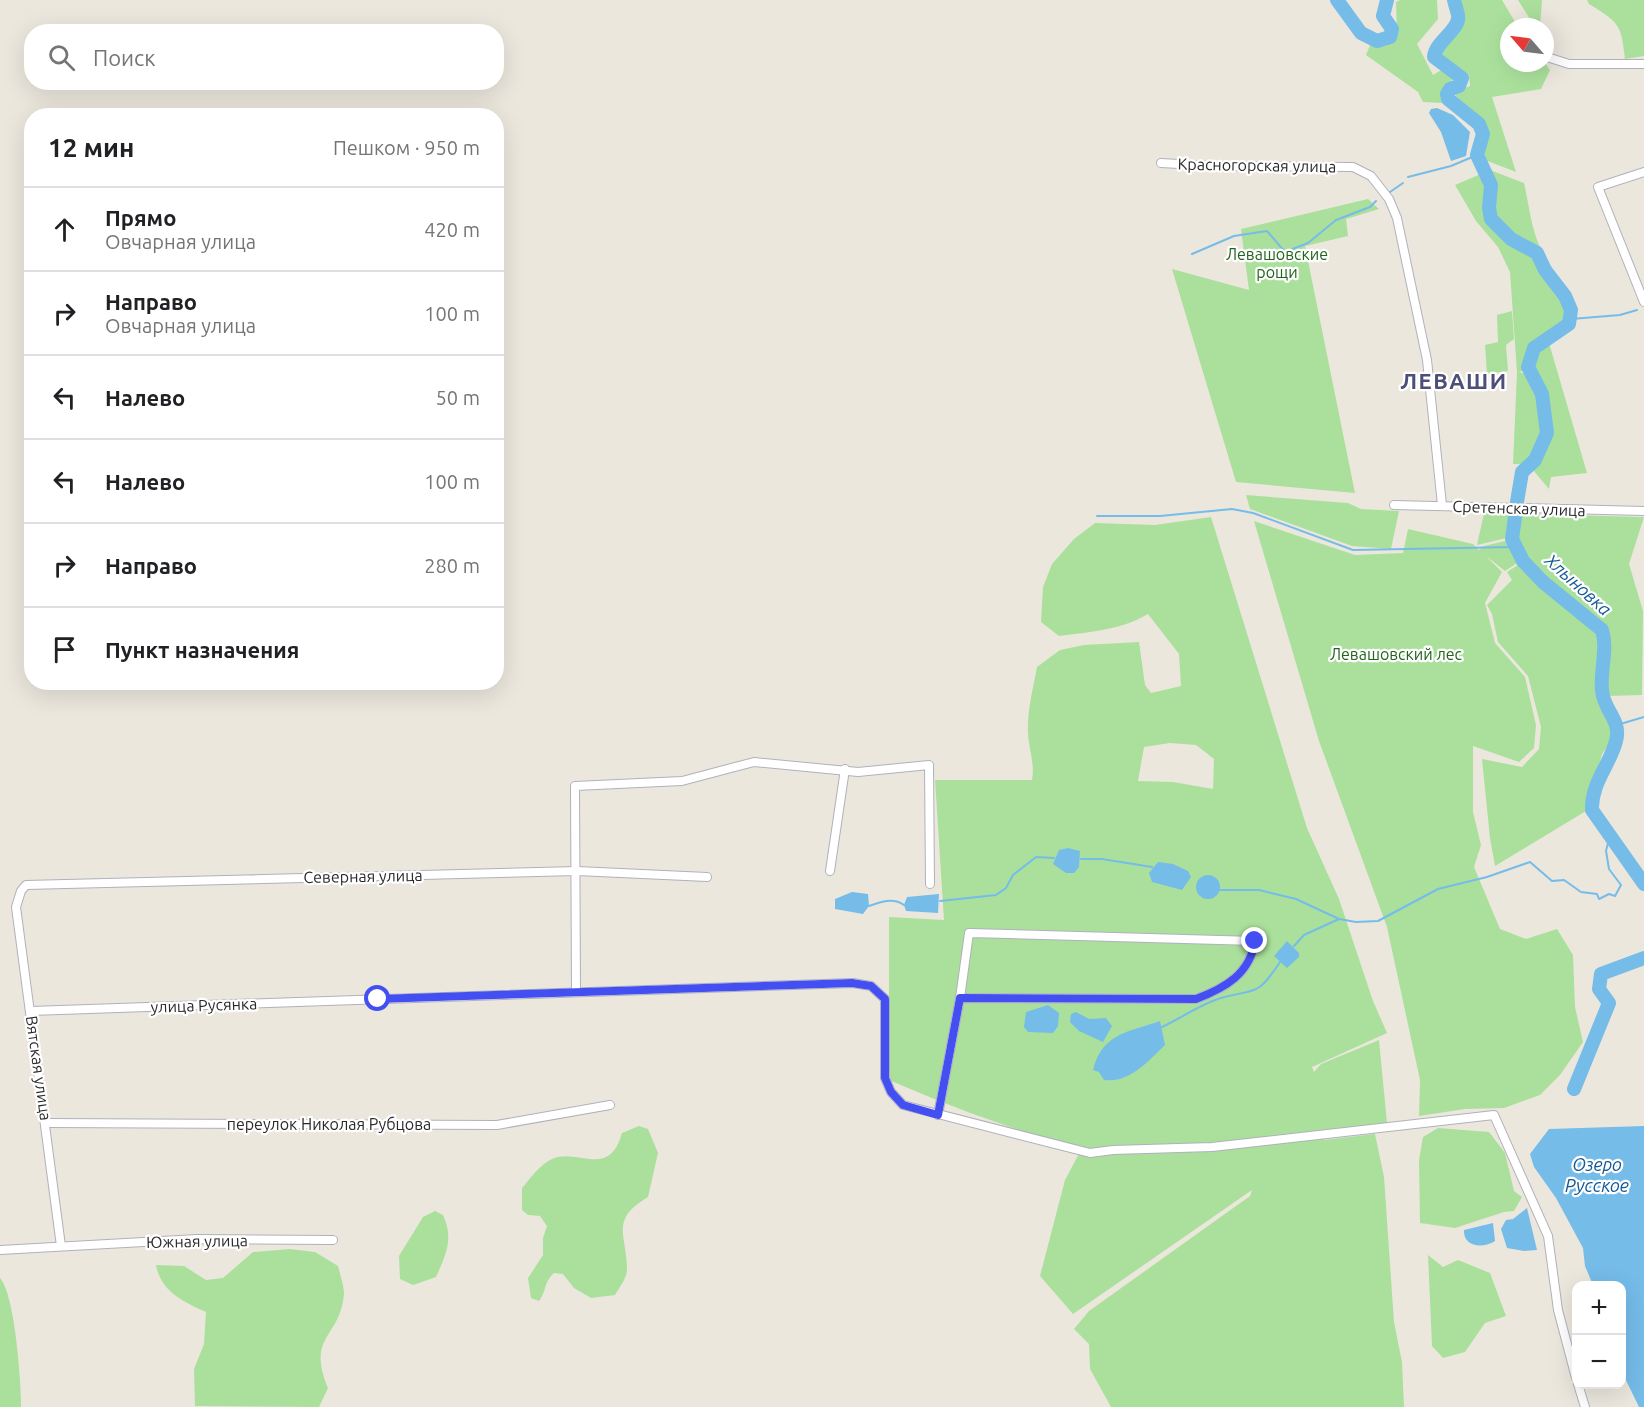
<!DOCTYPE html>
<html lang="ru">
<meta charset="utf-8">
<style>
body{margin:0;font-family:Ubuntu,sans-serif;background:#f6f6f6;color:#202124}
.controls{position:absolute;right:18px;bottom:18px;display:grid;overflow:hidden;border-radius:12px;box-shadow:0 6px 24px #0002}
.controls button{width:54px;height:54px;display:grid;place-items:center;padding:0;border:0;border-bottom:2px solid #e0e0e0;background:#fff;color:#202124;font:30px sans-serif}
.compass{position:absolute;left:1500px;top:18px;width:54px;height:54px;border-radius:50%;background:#fff;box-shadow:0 6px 24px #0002;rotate:298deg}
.stop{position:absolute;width:18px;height:18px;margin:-14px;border:4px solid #444ff1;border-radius:50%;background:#fff}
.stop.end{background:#444ff1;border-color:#fff;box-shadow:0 2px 6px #0008}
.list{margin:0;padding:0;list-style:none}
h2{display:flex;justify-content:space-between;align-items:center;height:78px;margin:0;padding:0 24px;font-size:26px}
h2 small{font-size:20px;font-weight:400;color:#757577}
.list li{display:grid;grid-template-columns:39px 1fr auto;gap:18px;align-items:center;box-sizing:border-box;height:84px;padding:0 24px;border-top:2px solid #e0e0e0}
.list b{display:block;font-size:22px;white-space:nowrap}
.list p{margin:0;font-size:20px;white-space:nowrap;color:#757577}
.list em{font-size:20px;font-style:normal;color:#757577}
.icon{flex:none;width:33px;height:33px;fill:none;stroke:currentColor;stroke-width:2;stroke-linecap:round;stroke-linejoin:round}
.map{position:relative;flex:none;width:1644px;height:1407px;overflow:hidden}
.search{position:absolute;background:#fff;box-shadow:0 6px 24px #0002;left:24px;top:24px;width:480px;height:66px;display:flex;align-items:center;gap:15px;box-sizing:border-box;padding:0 21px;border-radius:24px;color:#757577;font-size:22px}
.panel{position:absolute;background:#fff;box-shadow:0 6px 24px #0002;left:24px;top:108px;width:480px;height:582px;border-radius:24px}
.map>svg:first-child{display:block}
.green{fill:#aae09c;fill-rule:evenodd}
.water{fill:#75bce9}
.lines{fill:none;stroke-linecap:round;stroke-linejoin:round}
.stream{stroke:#75bce9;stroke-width:2}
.river{stroke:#75bce9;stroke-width:14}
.minor-casing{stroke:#b0b1bd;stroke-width:10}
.minor{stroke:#fff;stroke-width:8}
.route{stroke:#444ff1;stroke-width:8}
.labels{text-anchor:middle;stroke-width:4.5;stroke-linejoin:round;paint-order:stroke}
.street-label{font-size:16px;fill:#2a2a2a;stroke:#fff}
.park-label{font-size:16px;fill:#23641d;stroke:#fff}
.water-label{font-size:18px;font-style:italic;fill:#145895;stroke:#fff}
.district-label{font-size:22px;font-weight:bold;letter-spacing:1.5px;fill:#4d4f79;stroke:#fff}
</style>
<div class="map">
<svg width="1644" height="1407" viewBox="0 0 1644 1407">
<rect width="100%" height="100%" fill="#ece7dd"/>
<g class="green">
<polygon points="1400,0 1437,0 1438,19 1417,44 1433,75 1443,69 1455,78 1444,86 1443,103 1423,102 1418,92 1366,55 1370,45 1386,46 1397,32 1396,2"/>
<polygon points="1457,0 1502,0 1518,27 1509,27 1509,63 1545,63 1550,70 1541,89 1492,97 1516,172 1485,160 1481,122 1460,104 1454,92 1470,86 1469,75 1443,60 1441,49 1463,21"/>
<polygon points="1518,0 1542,0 1540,27 1535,27"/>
<path d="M 1587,0 L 1644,0 L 1644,56 L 1625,59 C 1621,23 1619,23 1589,4 Z"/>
<path d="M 1490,170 L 1524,183 C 1529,204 1531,228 1540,247 C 1551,272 1566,292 1567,320 L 1531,344 L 1526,370 L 1519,372 C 1543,378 1547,418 1542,439 C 1541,448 1532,456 1528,464 L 1513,464 L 1517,372 L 1510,272 L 1498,247 L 1476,221 L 1455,185 Z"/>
<polygon points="1368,199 1379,209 1346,219 1348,236 1305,246 1355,493 1236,482 1172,269 1249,290 1241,229"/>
<polygon points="1512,311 1514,339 1506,345 1508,371 1487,374 1485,345 1498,342 1497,315"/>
<polygon points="1549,343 1587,473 1551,477 1549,489 1533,470 1549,433 1545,393 1532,371 1542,346"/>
<polygon points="1246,495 1348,503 1361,509 1399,511 1391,549 1352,546 1250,509"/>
<polygon points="1515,512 1507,538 1477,545 1484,513"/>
<polygon points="1522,514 1644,517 1629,564 1643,611 1642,695 1607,696 1606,628 1532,567 1517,537"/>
<path d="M 1211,517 L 1307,828 L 1339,899 L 1373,1001 L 1387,1033 L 1312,1067 L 1314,1072 L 1321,1064 L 1379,1040 L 1387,1123 L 1334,1132 L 1323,1140 L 1375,1134 L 1384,1177 L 1394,1322 L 1402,1362 L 1404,1407 L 1111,1407 L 1090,1369 L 1089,1344 L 1074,1329 L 1089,1311 L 1250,1196 L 1252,1190 L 1073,1314 L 1040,1276 L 1065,1180 L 1082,1148 C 1014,1131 952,1107 889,1080 L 889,917 L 944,920 L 935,780 L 1032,780 C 1035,763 1029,751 1028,734 C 1027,711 1033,689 1037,667 L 1060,650 L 1084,645 L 1139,642 L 1145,685 L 1151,693 L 1181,686 L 1179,654 L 1148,614 C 1121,630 1090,632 1059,636 L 1041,622 L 1043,587 L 1052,564 L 1074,539 L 1095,523 L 1155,525 ZM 1170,743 L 1196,745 L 1214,759 L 1213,789 L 1173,782 L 1138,781 L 1144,747 Z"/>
<polygon points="1254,521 1355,555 1403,553 1408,529 1473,544 1479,550 1484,546 1505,541 1514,547 1520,561 1505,571 1486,556 1502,572 1485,603 1495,643 1525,677 1536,725 1534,748 1519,762 1473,746 1473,812 1481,845 1474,867 1500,929 1526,939 1557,929 1573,955 1575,1007 1583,1042 1560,1075 1540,1095 1504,1108 1465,1109 1419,1116 1420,1080 1387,927 1319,741"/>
<path d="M 1521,563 L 1551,596 L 1559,598 L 1599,632 C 1605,663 1588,698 1613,722 L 1612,740 L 1602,754 L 1586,811 L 1495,866 L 1490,838 L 1482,759 L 1522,767 L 1539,749 L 1541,727 L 1528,676 L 1498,642 L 1492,614 L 1487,605 L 1512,580 L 1507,572 Z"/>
<path d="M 639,1126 L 648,1129 L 658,1153 L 648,1197 C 609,1220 627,1235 627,1270 C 627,1278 619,1288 615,1295 L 591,1298 L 574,1288 L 563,1274 L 554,1273 C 543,1283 547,1291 539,1301 L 531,1298 L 528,1278 L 543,1255 L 543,1238 L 547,1226 L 540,1216 L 528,1215 L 522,1210 L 522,1188 C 531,1178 539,1165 552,1159 C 577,1147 609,1180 622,1133 Z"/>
<polygon points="1438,1128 1489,1132 1505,1153 1514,1191 1522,1197 1514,1211 1504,1212 1455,1228 1420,1223 1419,1160 1423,1137"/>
<path d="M 435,1211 L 443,1215 C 454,1239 446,1254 436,1277 L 413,1285 L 400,1279 L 399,1256 L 423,1217 Z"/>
<path d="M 290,1249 L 315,1252 L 338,1266 C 340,1274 344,1286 344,1294 C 340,1339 306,1335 328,1388 L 319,1407 L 195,1406 L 194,1369 L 204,1344 L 206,1312 C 184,1302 161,1292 156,1265 L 184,1266 L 206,1280 L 223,1278 L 253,1252 Z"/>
<polygon points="1428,1255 1443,1267 1458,1260 1490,1273 1506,1316 1485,1323 1465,1352 1443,1358 1432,1346"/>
<path d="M 0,1278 C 15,1295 21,1382 21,1407 L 0,1407 Z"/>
</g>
<g class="water">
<polygon points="1437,108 1453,115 1470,132 1466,156 1451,161 1441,132 1429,113 1431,109"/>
<polygon points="1068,848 1080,851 1079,867 1074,873 1066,873 1053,864 1059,850"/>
<polygon points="1158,862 1173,864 1188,871 1191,877 1182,890 1152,882 1149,873"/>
<circle cx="1208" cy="887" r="12"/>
<polygon points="852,892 868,894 869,906 863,914 835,909 835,899"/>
<polygon points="939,894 938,913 906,911 904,905 907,897"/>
<polygon points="1287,941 1299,953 1299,957 1287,968 1274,956"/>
<polygon points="1048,1005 1059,1013 1058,1026 1053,1033 1028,1032 1024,1027 1026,1012"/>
<polygon points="1076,1012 1089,1019 1106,1018 1112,1026 1103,1042 1079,1031 1070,1022 1071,1014"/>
<path d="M 1160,1021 L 1165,1045 C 1147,1062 1130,1083 1104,1080 L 1099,1072 L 1093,1070 C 1102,1033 1129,1032 1160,1021 Z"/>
<polygon points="1644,1126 1644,1407 1639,1407 1622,1372 1622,1286 1593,1285 1585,1266 1583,1248 1556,1198 1534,1167 1530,1154 1549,1129"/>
<polygon points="1527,1208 1537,1250 1524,1251 1507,1248 1501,1229 1506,1220 1513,1219"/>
<path d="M 1493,1223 L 1495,1241 C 1483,1249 1463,1247 1464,1230 Z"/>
</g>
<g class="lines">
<g class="stream">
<polyline points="1408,177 1451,166 1477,155"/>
<polyline points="1390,192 1403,183"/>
<polyline points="1192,254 1234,236 1267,231 1285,252 1308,243 1336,220 1370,207 1376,201"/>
<polyline points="1571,319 1620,315 1637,310"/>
<polyline points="1097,516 1160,516 1232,509 1253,513 1353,550 1514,547"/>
<polyline points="1617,725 1644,717"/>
<polyline points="1081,859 1102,859 1152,867"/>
<polyline points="1220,890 1259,890 1296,899 1339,919 1356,922 1378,921 1438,889 1487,877 1530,862 1552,881 1564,880 1581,892 1597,894 1599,899 1609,894 1615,896 1621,885 1609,869 1606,851 1610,835"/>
<polyline points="940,901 996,895 1006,888 1013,875 1036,857 1054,858"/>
<path d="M 869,906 C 880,902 893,897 904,905"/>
<polyline points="1294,946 1304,935 1339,919"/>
<path d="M 1162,1027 C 1181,1018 1201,1004 1221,998 C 1257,988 1257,997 1280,962"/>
</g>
<g class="river">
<polyline points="1337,0 1361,33 1377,41 1390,37 1392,29 1383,16 1387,0"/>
<path d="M 1454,0 C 1455,5 1457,10 1458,15 C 1461,30 1435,41 1434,57 L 1462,78 L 1459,86 L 1450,89 L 1447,94 L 1448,99 L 1479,124 L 1483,134 L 1477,155 L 1491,185 L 1489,208 L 1491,219 L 1511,239 L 1537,253 L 1545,270 L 1565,296 L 1571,310 L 1569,324 L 1534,348 L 1528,367 L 1542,394 L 1547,433 L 1535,460 L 1522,472 L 1517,502"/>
<path d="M 1516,510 L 1512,539 L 1523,561 L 1543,582 L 1602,630 C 1608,649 1600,670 1602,690 C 1603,710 1622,720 1616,741 C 1610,765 1591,783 1592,810 L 1644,884"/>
<polyline points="1574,1089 1609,1003 1599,989 1601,974 1644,958"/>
</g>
<defs>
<g id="minor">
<polyline points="1547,57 1569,64 1644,64"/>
<polyline points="1161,163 1214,166 1353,167 1371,176 1389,199 1397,218 1427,360 1442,505"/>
<polyline points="1644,172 1598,187 1644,302"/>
<polyline points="1394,505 1644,511"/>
<polyline points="830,871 845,769"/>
<polyline points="576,992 575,786 682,781 754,762 858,772 929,765 930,884"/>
<polyline points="31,1011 853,983 871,986 885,999 885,1078 891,1092 903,1105 1090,1153 1113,1150 1212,1147 1494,1115 1548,1236 1558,1310 1576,1378"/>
<path d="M 938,1115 L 960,998 L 969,933 L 1255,941 C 1250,974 1225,988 1196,999 L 960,998"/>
<polyline points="47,1123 497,1125 610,1105"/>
<polyline points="61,1246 16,907 21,891 26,885 577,871 707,877"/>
<polyline points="0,1250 197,1239 333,1240"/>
<polyline points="1578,1384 1585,1407"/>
</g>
</defs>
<use href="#minor" class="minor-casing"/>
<use href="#minor" class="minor"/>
</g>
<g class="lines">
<path class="route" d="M 378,999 L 852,983 L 871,986 L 885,999 L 885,1078 L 891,1092 L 903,1105 L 938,1115 L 960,998 L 1196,999 C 1225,988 1250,974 1255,941"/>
</g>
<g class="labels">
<g class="street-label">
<text transform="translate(1257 165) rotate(1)" y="6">Красногорская улица</text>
<text transform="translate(1519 508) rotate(2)" y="6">Сретенская улица</text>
<text transform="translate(363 876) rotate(-1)" y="6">Северная улица</text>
<text transform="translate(204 1005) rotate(-2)" y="6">улица Русянка</text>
<text transform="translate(39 1068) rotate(82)" y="6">Вятская улица</text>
<text x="329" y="1130">переулок Николая Рубцова</text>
<text transform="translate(197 1241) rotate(-1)" y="6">Южная улица</text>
</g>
<g class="park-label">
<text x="1277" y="260">Левашовские<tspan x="1277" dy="18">рощи</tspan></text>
<text x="1396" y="660">Левашовский лес</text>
</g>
<g class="water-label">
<text transform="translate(1578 585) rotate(42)" y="6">Хлыновка</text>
<text x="1597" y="1171">Озеро<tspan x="1597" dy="21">Русское</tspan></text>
</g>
<g class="district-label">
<text x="1454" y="389">ЛЕВАШИ</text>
</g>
</g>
</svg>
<div class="controls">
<button>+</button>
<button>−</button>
</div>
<svg class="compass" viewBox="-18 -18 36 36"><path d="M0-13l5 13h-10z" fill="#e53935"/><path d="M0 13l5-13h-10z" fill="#757577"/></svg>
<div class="stop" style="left:378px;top:999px"></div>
<div class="stop end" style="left:1255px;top:941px"></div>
<div class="search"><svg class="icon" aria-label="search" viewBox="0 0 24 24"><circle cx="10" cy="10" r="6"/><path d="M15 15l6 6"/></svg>Поиск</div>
<section class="panel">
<h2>12 мин<small>Пешком · 950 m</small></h2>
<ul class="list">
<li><svg class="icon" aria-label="ahead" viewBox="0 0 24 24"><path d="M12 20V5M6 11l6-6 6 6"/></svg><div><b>Прямо</b><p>Овчарная улица</p></div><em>420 m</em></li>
<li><svg class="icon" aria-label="right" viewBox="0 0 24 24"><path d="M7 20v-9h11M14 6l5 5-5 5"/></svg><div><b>Направо</b><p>Овчарная улица</p></div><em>100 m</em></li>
<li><svg class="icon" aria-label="left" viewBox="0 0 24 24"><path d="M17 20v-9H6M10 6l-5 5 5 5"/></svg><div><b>Налево</b></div><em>50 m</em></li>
<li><svg class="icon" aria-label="left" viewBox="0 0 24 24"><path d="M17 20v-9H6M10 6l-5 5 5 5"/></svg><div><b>Налево</b></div><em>100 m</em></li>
<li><svg class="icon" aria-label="right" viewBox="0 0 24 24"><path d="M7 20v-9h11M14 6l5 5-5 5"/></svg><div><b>Направо</b></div><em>280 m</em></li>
<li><svg class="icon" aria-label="arrive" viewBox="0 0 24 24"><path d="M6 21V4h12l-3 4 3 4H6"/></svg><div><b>Пункт назначения</b></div></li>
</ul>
</section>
</div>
